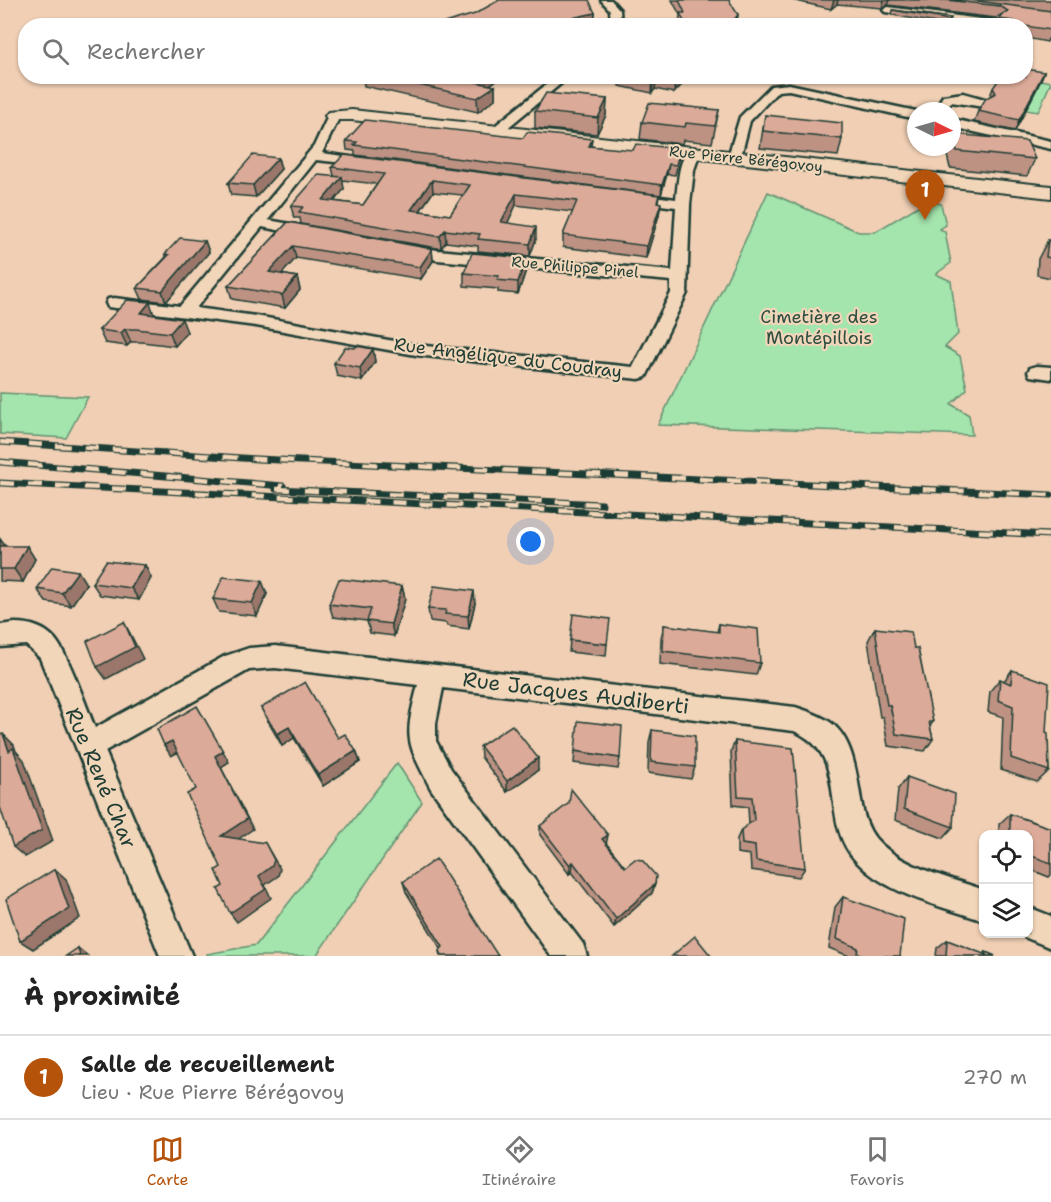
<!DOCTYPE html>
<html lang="fr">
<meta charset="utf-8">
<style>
body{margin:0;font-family:"Shantell Sans",sans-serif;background:#f2f2f2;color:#222}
.controls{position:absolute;right:18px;bottom:18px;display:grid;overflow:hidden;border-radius:12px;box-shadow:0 2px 4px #0004}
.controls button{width:54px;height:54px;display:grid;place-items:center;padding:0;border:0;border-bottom:2px solid #e0e0e0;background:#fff;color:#222;font:30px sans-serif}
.compass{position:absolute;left:907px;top:102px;width:54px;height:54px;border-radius:50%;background:#fff;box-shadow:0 2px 4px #0004;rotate:95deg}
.you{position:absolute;left:531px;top:542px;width:21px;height:21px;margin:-15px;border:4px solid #fff;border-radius:50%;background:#1a73e8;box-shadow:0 0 0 9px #1a73e833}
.badge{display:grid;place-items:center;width:39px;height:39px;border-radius:50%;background:#b45309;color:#fff;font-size:20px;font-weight:700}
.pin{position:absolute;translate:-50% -50px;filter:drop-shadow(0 2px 3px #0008)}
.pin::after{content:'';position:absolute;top:32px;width:21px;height:18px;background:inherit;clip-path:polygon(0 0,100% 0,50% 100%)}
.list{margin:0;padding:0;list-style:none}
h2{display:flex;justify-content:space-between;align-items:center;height:78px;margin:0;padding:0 24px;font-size:26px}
h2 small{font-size:20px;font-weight:400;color:#767676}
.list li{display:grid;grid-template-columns:39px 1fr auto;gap:18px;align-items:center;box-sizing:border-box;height:84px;padding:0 24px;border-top:2px solid #e0e0e0}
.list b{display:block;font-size:22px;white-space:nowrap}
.list p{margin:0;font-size:20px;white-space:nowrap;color:#767676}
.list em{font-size:20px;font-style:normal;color:#767676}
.icon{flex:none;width:33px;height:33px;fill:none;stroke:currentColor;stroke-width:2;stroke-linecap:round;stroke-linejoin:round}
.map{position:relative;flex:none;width:1051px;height:956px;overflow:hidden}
.search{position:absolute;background:#fff;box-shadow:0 2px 4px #0004;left:18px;right:18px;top:18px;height:66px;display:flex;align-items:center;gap:15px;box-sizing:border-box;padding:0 21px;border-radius:24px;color:#767676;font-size:22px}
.sheet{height:162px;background:#fff}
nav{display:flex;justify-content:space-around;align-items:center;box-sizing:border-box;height:84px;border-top:2px solid #e0e0e0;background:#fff;font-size:16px;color:#767676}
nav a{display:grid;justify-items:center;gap:3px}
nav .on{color:#b45309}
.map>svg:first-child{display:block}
.green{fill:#a4e4ad;stroke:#629070;stroke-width:1.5}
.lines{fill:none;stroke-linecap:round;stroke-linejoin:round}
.street-casing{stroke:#1f3d34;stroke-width:5}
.secondary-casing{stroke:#1f3d34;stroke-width:4}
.street{fill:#f2d6b9;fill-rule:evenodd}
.secondary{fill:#f2d6b9;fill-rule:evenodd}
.rail-casing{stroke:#1f3d34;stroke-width:7}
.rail{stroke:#f2d6b9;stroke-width:4.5;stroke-dasharray:14;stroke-linecap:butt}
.wall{fill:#bd9283;stroke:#1f3d34;stroke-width:1.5;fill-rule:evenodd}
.shaded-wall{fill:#9a776a;stroke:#1f3d34;stroke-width:1.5}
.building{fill:#dcaa98;stroke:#1f3d34;stroke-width:1.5;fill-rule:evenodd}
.labels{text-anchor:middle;stroke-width:4.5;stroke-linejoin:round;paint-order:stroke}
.far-street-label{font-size:15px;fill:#1f3d34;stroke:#f2d6b9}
.park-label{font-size:18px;fill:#2c4e40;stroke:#f2d6b9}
.street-label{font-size:18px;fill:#1f3d34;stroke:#f2d6b9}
.near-street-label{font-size:21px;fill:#1f3d34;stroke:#f2d6b9}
</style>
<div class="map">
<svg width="1051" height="956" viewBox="0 0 1051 956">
<rect width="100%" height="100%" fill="#f0cfb4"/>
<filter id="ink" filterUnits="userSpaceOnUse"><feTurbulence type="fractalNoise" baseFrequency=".0167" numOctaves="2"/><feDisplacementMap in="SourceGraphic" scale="12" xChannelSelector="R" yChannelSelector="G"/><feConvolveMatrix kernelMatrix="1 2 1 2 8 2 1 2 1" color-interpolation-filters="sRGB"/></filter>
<g filter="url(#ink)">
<g class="green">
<polygon points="1024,77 1051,82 1038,112 1026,110 1037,89"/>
<polygon points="768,192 859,232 875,232 928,200 941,204 946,225 940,229 945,232 951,263 936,274 951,281 958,334 945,347 960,356 967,389 951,404 969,415 972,435 658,425"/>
<polygon points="0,393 88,397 66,438 0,434"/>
<polygon points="397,763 422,802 316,956 208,956 207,954 256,945"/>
</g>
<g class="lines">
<defs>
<g id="street">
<polygon points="601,0 611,0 620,10 621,26 611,26 610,10"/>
<polygon points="888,7 1011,23 1016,26 984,26 885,12 883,10"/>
<polygon points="557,76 570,76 499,135 491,135 489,132 491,129"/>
<polygon points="789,84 916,111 916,119 789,90 778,91 750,121 740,160 730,160 728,157 740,117 771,86"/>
<polygon points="963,93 988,100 990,103 984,107 951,102 945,111 933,111 943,96"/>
<path d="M 334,112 L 340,116 L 322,153 L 372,160 L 374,163 L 372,166 L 316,160 L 268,220 L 318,229 L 321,232 L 318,235 L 313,237 L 262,227 L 196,308 L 256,316 L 416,345 L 633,367 L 671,293 L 671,281 L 437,260 L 400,252 L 397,249 L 405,244 L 437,250 L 672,271 L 676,207 L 630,201 L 623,197 L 630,193 L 676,199 C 678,186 678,153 693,148 L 700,152 L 694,170 L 690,204 L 687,293 L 646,377 L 639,379 L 416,355 L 256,326 L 108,307 L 106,303 L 108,299 L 114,298 L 180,306 L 314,146 L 328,116 Z"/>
<polygon points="952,119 1051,141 1051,149 952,127"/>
<polygon points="1037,366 1051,367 1051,379 1030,376 1028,372 1030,368"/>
<path d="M 15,623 C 29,623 44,627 54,638 C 68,653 86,706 95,728 L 225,656 L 249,648 L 275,646 L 795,707 C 805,710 816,714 825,719 C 853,734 856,772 861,800 C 863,814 867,828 876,839 C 902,868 948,877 984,890 L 984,921 C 942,906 887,895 856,861 C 817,819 852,756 794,731 L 443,688 L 436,723 L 436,741 L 451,769 L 583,944 L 587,956 L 551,956 L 431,789 C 406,741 404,739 418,685 L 275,668 L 249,670 L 105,751 L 192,956 L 160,956 L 40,658 L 26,645 L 0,647 L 0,625 Z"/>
<polygon points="1028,907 1051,916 1051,948 1017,934 1028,934"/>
</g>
<polygon id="secondary" points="352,110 1051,186 1051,198 352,120 328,120 325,116 328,112"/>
</defs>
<use href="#street" class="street-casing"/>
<use href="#secondary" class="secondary-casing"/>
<use href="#street" class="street"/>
<use href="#secondary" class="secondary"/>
<defs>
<g id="rail">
<polyline points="0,442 257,459 1051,495"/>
<polyline points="0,462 283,486"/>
<polyline points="0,483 1051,535"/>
<polyline points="276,489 602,504"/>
</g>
</defs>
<use href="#rail" class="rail-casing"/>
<use href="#rail" class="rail"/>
</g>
<g class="wall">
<polygon points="672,0 729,0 737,26 679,26 680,15"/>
<polygon points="791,0 1051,0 1051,40 1048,39 1047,42 1026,38 1026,26 996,26 998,19 996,18 888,5 882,8 837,4 831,9"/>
<polygon points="893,10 951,18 949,23 947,25 892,15"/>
<polygon points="595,13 594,24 590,26 445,26 444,23"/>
<polygon points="1044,72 1040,82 1015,131 974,122 978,111 990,96 993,88"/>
<polygon points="363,76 502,76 490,85 495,86 495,99 478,112 364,86"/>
<polygon points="603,76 690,76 674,93 655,89 652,93 619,86 619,83 603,79"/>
<polygon points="607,99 606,115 597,134 535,128 535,111"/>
<polygon points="719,110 712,143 683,140 682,144 640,139 642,122"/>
<polygon points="765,115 842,139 838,156 760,148"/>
<polygon points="953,134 1035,159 1027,176 950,168 946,151 948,147 952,147"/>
<polygon points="523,138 592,139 591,146 679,159 675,175 667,174 661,195 355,155 355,151 347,150 346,141"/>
<polygon points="278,158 281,169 256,197 231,195 228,183"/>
<path d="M 332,167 L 659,195 L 658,202 L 659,215 L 646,258 L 563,247 L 563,235 L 573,212 L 516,205 L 507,223 L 536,239 L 530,256 L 478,251 L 478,246 L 446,242 L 441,248 L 437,248 L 301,224 L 300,218 L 294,218 L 291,206 L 334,176 ZM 342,180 L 377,184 L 363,205 L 334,201 L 344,189 ZM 433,192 L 463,195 L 450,215 L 420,211 Z"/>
<polygon points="288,222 432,249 433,261 421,279 296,258 281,274 297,277 300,290 285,308 232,299 228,286"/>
<polygon points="1048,240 1051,241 1051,278 1037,275 1038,259"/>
<polygon points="205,241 209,252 166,302 142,299 137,288 166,257 165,254"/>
<polygon points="526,270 518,294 498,292 498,289 464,286 464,273"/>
<polygon points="154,315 187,332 175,346 142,342 131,342 127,346 105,343 99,330"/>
<polygon points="355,348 373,349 375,362 362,381 337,376 334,363"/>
<polygon points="0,539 5,546 35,559 23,582 0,581"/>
<polygon points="145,565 151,578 139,600 100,595 92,583"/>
<polygon points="86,584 71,606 46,602 37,589"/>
<polygon points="402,586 405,599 394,636 370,633 367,621 333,617 329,604"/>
<polygon points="267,594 257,616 219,612 213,599"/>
<polygon points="475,603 469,629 447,626 446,623 430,621 428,609"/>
<polygon points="719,624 760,663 756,675 660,664 661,638 664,625 717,632"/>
<polygon points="875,628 914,648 933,722 930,726 933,739 925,751 888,746 883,717 880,717 868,641"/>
<polygon points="570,640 607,644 606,656 569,652"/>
<polygon points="1012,670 1046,732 1049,771 1037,782 1001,770 1003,717 988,712 990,691 1000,679 1004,681"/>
<polygon points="261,708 338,738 356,751 360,762 323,786 294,738 282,746 267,720"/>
<polygon points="652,730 695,767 691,779 648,773 649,742"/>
<polygon points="735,741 805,868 799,877 751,870 750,855 737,853 737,839 741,830 749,824 748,807 733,805 731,751"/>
<polygon points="480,746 538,770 507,792 481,757"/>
<polygon points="575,751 620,758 618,769 574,763"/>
<polygon points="907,777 953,827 943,838 895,820 898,789"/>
<polygon points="1010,814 1051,828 1051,875 1049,877 1029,869 1029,834 999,834 999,824"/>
<polygon points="540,826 606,843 625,867 655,884 652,893 614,927 572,872 569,874 540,835"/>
<polygon points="403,882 498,956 440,956 439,951 441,949 406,892"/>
<polygon points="843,897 900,956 849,956 829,948 835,907"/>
<polygon points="947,940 983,954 986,952 995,956 936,956 937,948"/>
</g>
<g class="shaded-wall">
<polygon points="834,0 838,0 837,4 831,9"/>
<polygon points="884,0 890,0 888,5 882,8"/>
<polygon points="595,13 594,24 590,26 570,26 571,18"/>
<polygon points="738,15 737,26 729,26"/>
<polygon points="1044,72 1040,82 1015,131 1019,120"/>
<polygon points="483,76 502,76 476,95 476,82"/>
<polygon points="657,76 655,89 652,93 653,80"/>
<polygon points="679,76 690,76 674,93 675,80"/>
<polygon points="495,86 495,99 478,112 477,98"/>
<polygon points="607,99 606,115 597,134 598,118"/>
<polygon points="278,158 281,169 256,197 253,185"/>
<polygon points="669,164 667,174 661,195 662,185"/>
<polygon points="342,177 344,189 325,212 323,200"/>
<polygon points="432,180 433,192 412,222 411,210"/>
<polygon points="516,194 516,205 502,235 501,222"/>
<polygon points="661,203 659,215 646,258 647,246"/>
<polygon points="536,227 536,239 530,256 530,244"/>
<polygon points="445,230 446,242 441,248 440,236"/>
<polygon points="205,241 209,252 166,302 162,291"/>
<polygon points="293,246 296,258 272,285 269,272"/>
<polygon points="432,249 433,261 421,279 420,267"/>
<polygon points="526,258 526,270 518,294 518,282"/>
<polygon points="297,277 300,290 285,308 282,295"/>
<polygon points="150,302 154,315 141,313"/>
<polygon points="182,319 187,332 175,346 170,333"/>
<polygon points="125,329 131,342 127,346 121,333"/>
<polygon points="373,349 375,362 362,381 360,368"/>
<polygon points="0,539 5,546 0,555"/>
<polygon points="27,546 35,559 23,582 14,569"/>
<polygon points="145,565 151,578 139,600 131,588"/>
<polygon points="78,571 86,584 71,606 62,593"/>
<polygon points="262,581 267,594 257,616 252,603"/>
<polygon points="402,586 405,599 394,636 391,624"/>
<polygon points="474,591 475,603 469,629 468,616"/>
<polygon points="124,622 131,635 143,659 106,679 97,667"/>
<polygon points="289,727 294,738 282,746 277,734"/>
<polygon points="3,734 14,745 16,751 24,760 53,841 25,857 13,847 9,751"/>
<polygon points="172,741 179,752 171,756 164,745"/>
<polygon points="223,751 229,762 221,767 253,829 228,846 221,836 215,756"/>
<polygon points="356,751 360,762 323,786 318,775"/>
<polygon points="538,758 538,770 507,792 507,781"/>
<polygon points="608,835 606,845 602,839"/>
<polygon points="265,843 280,869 278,876 265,885 271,898 237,922 230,913 259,876"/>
<polygon points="573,862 572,872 569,874 570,865"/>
<polygon points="55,869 66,879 80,918 33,949 20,941"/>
<polygon points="655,884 652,893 614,927 616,919"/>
<polygon points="78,948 88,956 80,956"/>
</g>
<g class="building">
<polygon points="499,0 589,0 595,13 571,18 571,26 459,26 444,23 475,14"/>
<polygon points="679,0 729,0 738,15 729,25 731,26 686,26 680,13 685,13"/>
<polygon points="946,0 970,0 1051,11 1051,30 1012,24 1014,21 999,19 1001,16 999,16 1008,11 1000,6"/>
<polygon points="893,10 951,18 949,20"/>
<polygon points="1026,69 1044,72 1019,120 978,111 986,98 996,93 993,88 1001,76 1026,76"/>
<polygon points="379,76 483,76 476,82 495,86 477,98"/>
<polygon points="635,76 657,76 653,80"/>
<polygon points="657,76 679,76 675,80"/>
<polygon points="546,93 607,99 598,118 535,111"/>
<polygon points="649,103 719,110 715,126 686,123 685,127 642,122"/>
<polygon points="765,115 842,123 842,139 763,131"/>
<polygon points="365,120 523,138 527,132 592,139 589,146 633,150 636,144 680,149 676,165 669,164 662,185 354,145 357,142 346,141"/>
<polygon points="953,134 1027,141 1035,159 957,151"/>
<polygon points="253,155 278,158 253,185 228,183"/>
<path d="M 344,155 L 659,195 L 657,202 L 661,203 L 647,246 L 563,235 L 577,201 L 516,194 L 501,222 L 536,227 L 530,244 L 478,239 L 480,234 L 445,230 L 440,236 L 436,236 L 299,212 L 303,207 L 291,206 L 318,175 L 342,177 L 323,200 L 363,205 L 384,174 L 332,167 ZM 432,180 L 470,185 L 450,215 L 411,210 Z"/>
<polygon points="288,222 432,249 420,267 293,246 269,272 297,277 282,295 228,286"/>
<polygon points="180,238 205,241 162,291 137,288 169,255 165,254"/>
<polygon points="1048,240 1051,241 1051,258 1046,257"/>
<polygon points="472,253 526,258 518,282 497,280 499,276 464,273"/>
<polygon points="127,300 150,302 141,313 182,319 170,333 136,329 125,329 121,333 99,330"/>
<polygon points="356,346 373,349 360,368 334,363 345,347 355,348"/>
<polygon points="0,546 27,546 14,569 0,569"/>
<polygon points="106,561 145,565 131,588 92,583"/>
<polygon points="52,567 78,571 62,593 37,589"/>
<polygon points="223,577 262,581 252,603 213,599"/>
<polygon points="339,579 402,586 391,624 367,621 371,609 329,604"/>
<polygon points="434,586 474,591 468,616 445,614 446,610 428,609"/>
<polygon points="573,614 610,619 607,644 570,640"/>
<polygon points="124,622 135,647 97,667 87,641"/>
<polygon points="719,624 758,629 760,663 663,651 664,625 719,632"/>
<polygon points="875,628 911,632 914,648 918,648 933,722 929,722 933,739 896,734 890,705 887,705"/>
<polygon points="1012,670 1049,683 1046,732 1048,733 1049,771 1011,758 1013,706 998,700 1000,679 1011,684"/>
<polygon points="305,682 338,738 345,734 356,751 318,775 289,727 277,734 261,708"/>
<polygon points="197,706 223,751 215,756 247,819 221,836 265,843 274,860 272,866 259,876 266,889 230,913 218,889 223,886 216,870 221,867 187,794 196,789 172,741 164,745 157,729"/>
<polygon points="578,721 622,726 620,758 575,751"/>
<polygon points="512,725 538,758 507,781 480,746"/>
<polygon points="652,730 695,736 695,767 651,762"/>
<polygon points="3,734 9,751 13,748 42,830 13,847 0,807 0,735"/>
<polygon points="735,741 793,748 805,868 756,861 755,846 742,844 741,830 754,820 752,797 738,796"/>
<polygon points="907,777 955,794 953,827 904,809"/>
<polygon points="571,789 608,835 602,839 625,867 635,859 642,860 656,876 655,884 616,919 573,862 570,865 540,826 569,803"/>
<polygon points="1010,814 1051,828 1051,863 1029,855 1029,834 1010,834"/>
<polygon points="436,859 498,956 442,956 439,951 443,947 403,882"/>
<polygon points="55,869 69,909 20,941 6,899"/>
<polygon points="843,897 904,919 900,956 865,956 857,953 858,948 837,939"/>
<polygon points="695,936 711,956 672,956"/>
<polygon points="947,940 986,955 986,952 995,956 946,956"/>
<polygon points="78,948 80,956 66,956"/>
</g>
</g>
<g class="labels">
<g class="far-street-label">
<text transform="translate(746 159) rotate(6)" y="5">Rue Pierre Bérégovoy</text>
<text transform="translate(575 267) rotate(5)" y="5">Rue Philippe Pinel</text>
</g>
<g class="park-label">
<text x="819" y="323">Cimetière des<tspan x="819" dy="21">Montépillois</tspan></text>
</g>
<g class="street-label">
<text transform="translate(508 358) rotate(7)" y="6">Rue Angélique du Coudray</text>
</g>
<g class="near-street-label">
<text transform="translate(576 693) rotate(7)" y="7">Rue Jacques Audiberti</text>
<text transform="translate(101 778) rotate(67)" y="7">Rue René Char</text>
</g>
</g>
</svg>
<div class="controls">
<button><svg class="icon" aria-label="locate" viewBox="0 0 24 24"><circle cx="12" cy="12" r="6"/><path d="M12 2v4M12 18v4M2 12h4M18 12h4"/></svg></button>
<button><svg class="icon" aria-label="layers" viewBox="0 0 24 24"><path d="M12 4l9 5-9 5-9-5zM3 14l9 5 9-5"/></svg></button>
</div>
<svg class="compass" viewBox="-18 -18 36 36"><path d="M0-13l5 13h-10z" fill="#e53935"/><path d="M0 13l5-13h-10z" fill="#767676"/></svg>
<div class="you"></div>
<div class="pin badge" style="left:925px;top:220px">1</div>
<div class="search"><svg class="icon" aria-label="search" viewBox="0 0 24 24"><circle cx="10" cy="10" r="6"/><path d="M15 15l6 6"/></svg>Rechercher</div>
</div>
<section class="sheet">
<h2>À proximité<small></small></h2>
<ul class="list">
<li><span class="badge">1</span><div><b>Salle de recueillement</b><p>Lieu · Rue Pierre Bérégovoy</p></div><em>270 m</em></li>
</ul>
</section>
<nav>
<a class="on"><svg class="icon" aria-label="map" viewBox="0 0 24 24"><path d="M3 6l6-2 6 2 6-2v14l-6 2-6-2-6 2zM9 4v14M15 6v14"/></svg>Carte</a>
<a><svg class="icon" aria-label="directions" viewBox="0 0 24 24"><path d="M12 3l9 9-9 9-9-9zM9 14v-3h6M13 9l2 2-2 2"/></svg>Itinéraire</a>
<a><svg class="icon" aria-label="saved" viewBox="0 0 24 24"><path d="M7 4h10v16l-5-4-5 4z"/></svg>Favoris</a>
</nav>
